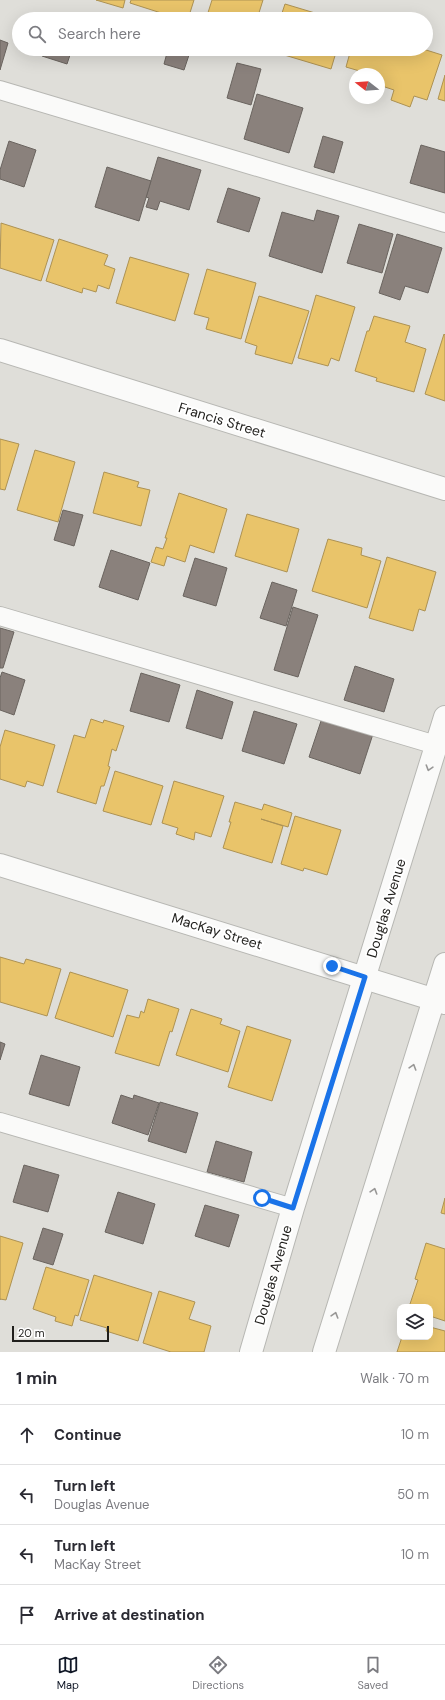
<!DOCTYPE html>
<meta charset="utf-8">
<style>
body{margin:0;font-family:"DM Sans",sans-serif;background:#f2f2f3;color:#2b2b33}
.controls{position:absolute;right:12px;bottom:12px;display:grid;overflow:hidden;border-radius:8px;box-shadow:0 4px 16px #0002}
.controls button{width:36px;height:36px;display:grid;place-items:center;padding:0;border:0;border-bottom:1px solid #e1e1e2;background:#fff;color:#2b2b33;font:20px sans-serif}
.compass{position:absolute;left:349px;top:68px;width:36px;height:36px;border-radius:50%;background:#fff;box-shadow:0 4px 16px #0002;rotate:287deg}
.scale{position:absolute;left:12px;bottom:10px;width:97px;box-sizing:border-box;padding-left:4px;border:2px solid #201f1c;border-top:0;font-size:11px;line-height:14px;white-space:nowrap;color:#201f1c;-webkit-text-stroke:3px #fff;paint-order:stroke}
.stop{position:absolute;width:12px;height:12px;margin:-9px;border:3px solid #1a73e8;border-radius:50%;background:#fff}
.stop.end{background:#1a73e8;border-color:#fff;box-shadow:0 1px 4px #0008}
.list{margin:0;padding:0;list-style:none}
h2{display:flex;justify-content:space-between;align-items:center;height:52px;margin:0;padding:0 16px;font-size:17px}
h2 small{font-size:13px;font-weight:400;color:#7c7c81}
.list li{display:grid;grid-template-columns:26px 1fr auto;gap:12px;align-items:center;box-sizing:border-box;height:60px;padding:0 16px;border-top:1px solid #e1e1e2}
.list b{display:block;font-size:15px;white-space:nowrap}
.list p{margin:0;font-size:13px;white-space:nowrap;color:#7c7c81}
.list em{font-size:13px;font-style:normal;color:#7c7c81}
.icon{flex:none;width:22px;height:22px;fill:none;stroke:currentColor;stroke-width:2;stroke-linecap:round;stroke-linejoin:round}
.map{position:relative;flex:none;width:445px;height:1352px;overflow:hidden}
.search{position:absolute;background:#fff;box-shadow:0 4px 16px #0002;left:12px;right:12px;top:12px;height:44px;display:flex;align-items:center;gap:10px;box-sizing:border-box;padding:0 14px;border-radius:22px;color:#7c7c81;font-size:15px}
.sheet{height:292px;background:#fff}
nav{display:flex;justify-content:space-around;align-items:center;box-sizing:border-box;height:56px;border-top:1px solid #e1e1e2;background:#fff;font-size:11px;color:#7c7c81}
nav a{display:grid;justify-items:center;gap:2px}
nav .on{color:#111827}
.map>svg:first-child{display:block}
.homes{fill:#e9c46a;stroke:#ad9253}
.industry{fill:#8a817c;stroke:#6a645f}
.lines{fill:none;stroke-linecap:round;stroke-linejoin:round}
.lane-casing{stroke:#b7b7b3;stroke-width:20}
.street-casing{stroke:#b7b7b3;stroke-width:24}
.secondary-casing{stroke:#b7b7b3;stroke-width:24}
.lane{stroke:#fafaf9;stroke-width:18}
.street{stroke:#fafaf9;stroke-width:22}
.secondary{stroke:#fafaf9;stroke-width:22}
.oneway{stroke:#989796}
.route{stroke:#1a73e8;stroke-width:5}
.labels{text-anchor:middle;stroke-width:4;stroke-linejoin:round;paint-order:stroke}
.street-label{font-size:14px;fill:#201f1c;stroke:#fff}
</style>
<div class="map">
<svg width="445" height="1352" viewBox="0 0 445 1352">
<rect width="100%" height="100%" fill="#dfded9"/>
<g class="homes">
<polygon points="96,0 125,0 123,8"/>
<polygon points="131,0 194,0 188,19 180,19 130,3"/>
<polygon points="212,0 263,0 257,19 206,19"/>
<polygon points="285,4 315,13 314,16 323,19 280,19"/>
<polygon points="271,49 337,49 331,69 271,51"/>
<polygon points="351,49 423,49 442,55 427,100 414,96 410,107 391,100 394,90 379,85 379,74 362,74 363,72 346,67"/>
<polygon points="445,75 445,101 438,99"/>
<polygon points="1,223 54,240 41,281 0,268"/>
<polygon points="59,239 108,255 104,265 115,269 109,289 98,285 96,292 83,288 82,293 46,281"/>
<polygon points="130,257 189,274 175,321 116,303"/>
<polygon points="207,269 256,283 241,339 206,329 209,318 194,314"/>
<polygon points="316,295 355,307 339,361 331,358 328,366 298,358"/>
<polygon points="259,296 309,311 292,364 255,354 257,346 245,342"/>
<polygon points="374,316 410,326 405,342 426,349 414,392 376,381 377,378 355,371 367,331 369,331"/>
<polygon points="444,334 445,335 445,401 425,394"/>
<polygon points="0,439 19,444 5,490 0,489"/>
<polygon points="35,450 75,462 58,522 17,510"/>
<polygon points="104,472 139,482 137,487 150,490 141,526 93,513"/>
<polygon points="179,493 227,509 214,553 190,545 185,562 167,556 164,566 151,562 156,547 163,549 167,538 165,538"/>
<polygon points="247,514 299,529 287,572 235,556"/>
<polygon points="328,539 362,548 361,555 381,561 367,608 312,591"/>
<polygon points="387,557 436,572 425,611 419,609 413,631 369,618"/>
<polygon points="91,719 103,723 104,720 124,726 116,751 112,749 108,766 110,767 104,786 101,786 96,804 57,792 74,735 85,738"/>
<polygon points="5,730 55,745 43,786 27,781 25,787 0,779 0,747"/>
<polygon points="115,771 163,786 151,825 103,811"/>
<polygon points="174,781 224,796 211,837 195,832 194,840 176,834 178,828 162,823"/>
<polygon points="235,802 262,810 264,804 292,813 288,827 261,819 283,826 272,863 223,848 231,822 229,822"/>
<polygon points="295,816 341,830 327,875 304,868 303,871 281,864"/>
<polygon points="0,957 24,964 26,959 61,969 47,1016 0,1002"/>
<polygon points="70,972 128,990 113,1037 55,1018"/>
<polygon points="148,999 179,1009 172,1032 170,1031 159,1066 115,1053 127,1015 139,1018 141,1011 144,1013"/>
<polygon points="191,1009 222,1019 220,1024 240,1031 228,1072 176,1055"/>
<polygon points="247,1026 291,1040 272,1101 228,1087"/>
<polygon points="445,1198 445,1214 441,1213"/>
<polygon points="0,1236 23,1243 6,1300 0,1299 0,1300"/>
<polygon points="426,1243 445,1249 445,1321 430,1316 430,1307 409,1307 418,1280 415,1279"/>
<polygon points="46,1267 89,1280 78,1316 75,1315 72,1326 55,1321 56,1317 33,1309"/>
<polygon points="94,1275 152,1293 138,1341 106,1331 107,1328 80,1320"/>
<polygon points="159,1291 195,1302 189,1319 211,1326 204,1352 171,1352 143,1343"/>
<polygon points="430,1327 445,1331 445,1352 397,1352 402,1337 430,1337"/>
</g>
<g class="industry">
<polygon points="0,40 8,43 0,70"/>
<polygon points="44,49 72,49 67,64 42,56"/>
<polygon points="168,49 191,49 184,70 164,64"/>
<polygon points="237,63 261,69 251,105 227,98"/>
<polygon points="257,94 303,108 289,153 244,139"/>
<polygon points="323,136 343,142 334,173 314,167"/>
<polygon points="9,141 36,150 24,187 0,179 0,170"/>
<polygon points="421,145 445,152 445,193 410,183"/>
<polygon points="158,157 201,170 189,210 160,201 157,210 146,207 149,198 146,197"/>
<polygon points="107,167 151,181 139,221 95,207"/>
<polygon points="228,188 260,198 249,232 217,222"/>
<polygon points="317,210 339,216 322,273 269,256 282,212 314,221"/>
<polygon points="359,224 393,234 382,273 347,263"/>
<polygon points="397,234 442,248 428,293 405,286 400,300 379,293"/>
<polygon points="63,510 83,515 74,546 54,540"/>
<polygon points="111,550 150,563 138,600 99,587"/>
<polygon points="195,558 227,568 216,606 183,596"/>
<polygon points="272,582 297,590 286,626 260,618"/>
<polygon points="293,607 318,615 298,677 274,670"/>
<polygon points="0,628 14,632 3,668 0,668"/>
<polygon points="355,666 394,679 384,712 344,700"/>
<polygon points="2,672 25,680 14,715 0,710 0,678"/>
<polygon points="141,673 180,685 169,722 130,711"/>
<polygon points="197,690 233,702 222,739 186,728"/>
<polygon points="254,711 297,724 284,764 242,751"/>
<polygon points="322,718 373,734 360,774 309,757"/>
<polygon points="0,1042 5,1044 0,1060"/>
<polygon points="41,1055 80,1067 69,1106 29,1094"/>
<polygon points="121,1095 133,1099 134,1095 159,1103 148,1135 112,1123"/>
<polygon points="160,1102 198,1113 186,1153 148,1141"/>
<polygon points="216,1141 252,1152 244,1182 207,1172"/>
<polygon points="24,1165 59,1175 48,1212 13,1202"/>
<polygon points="118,1192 155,1204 143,1244 105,1232"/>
<polygon points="205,1205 239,1215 229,1247 195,1236"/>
<polygon points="43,1228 63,1234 53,1265 33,1259"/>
</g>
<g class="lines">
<defs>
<g id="lane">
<polyline points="0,90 445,223"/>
<polyline points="0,616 436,745"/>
<polyline points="0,1122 293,1208"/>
</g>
<g id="street">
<polyline points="0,350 445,489"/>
<polyline points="0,865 445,1003"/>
</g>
<g id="secondary">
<polyline points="251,1352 293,1208 445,717"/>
<polyline points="324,1352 445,964"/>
</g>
</defs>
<use href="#lane" class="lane-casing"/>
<use href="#street" class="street-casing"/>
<use href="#secondary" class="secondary-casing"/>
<use href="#lane" class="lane"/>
<use href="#street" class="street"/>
<use href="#secondary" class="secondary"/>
</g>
<defs><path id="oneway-chevron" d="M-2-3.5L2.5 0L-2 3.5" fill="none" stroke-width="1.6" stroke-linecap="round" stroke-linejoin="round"/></defs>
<g class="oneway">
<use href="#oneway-chevron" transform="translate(429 768) rotate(107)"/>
<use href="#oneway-chevron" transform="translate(413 1067) rotate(-73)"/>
<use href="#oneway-chevron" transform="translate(374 1191) rotate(-73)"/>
<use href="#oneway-chevron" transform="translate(335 1315) rotate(-73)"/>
</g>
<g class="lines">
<polyline class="route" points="262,1198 293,1208 365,977 332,966"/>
</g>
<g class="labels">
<g class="street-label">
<text transform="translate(222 420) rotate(17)" y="5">Francis Street</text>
<text transform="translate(386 908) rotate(-73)" y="5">Douglas Avenue</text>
<text transform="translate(217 931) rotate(17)" y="5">MacKay Street</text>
<text transform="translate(273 1275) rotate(-74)" y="5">Douglas Avenue</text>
</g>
</g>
</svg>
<div class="controls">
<button><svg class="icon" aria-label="layers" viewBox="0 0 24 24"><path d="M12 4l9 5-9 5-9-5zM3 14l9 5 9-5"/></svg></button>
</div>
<svg class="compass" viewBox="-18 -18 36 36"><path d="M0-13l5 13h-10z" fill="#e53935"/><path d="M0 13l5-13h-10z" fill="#7c7c81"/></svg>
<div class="scale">20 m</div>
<div class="stop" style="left:262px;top:1198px"></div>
<div class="stop end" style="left:332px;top:966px"></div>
<div class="search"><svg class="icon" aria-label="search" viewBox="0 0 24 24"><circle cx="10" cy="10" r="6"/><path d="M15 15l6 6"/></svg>Search here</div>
</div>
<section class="sheet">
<h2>1 min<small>Walk · 70 m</small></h2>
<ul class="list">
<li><svg class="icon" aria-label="ahead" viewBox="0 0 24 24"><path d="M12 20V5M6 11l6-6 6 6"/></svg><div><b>Continue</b></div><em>10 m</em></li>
<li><svg class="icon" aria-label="left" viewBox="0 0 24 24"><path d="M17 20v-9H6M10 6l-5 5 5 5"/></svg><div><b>Turn left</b><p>Douglas Avenue</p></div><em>50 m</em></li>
<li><svg class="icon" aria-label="left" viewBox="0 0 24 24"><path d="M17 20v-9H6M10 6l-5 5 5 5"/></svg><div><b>Turn left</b><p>MacKay Street</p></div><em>10 m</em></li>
<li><svg class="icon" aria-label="arrive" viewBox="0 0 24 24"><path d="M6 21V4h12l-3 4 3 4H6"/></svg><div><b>Arrive at destination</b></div></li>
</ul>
</section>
<nav>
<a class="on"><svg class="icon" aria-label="map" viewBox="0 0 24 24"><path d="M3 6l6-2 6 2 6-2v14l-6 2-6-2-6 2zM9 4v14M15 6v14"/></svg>Map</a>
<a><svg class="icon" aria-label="directions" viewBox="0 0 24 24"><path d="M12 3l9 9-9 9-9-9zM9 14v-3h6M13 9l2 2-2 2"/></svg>Directions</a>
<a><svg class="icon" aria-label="saved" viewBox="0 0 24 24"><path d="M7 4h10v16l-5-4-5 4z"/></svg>Saved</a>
</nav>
